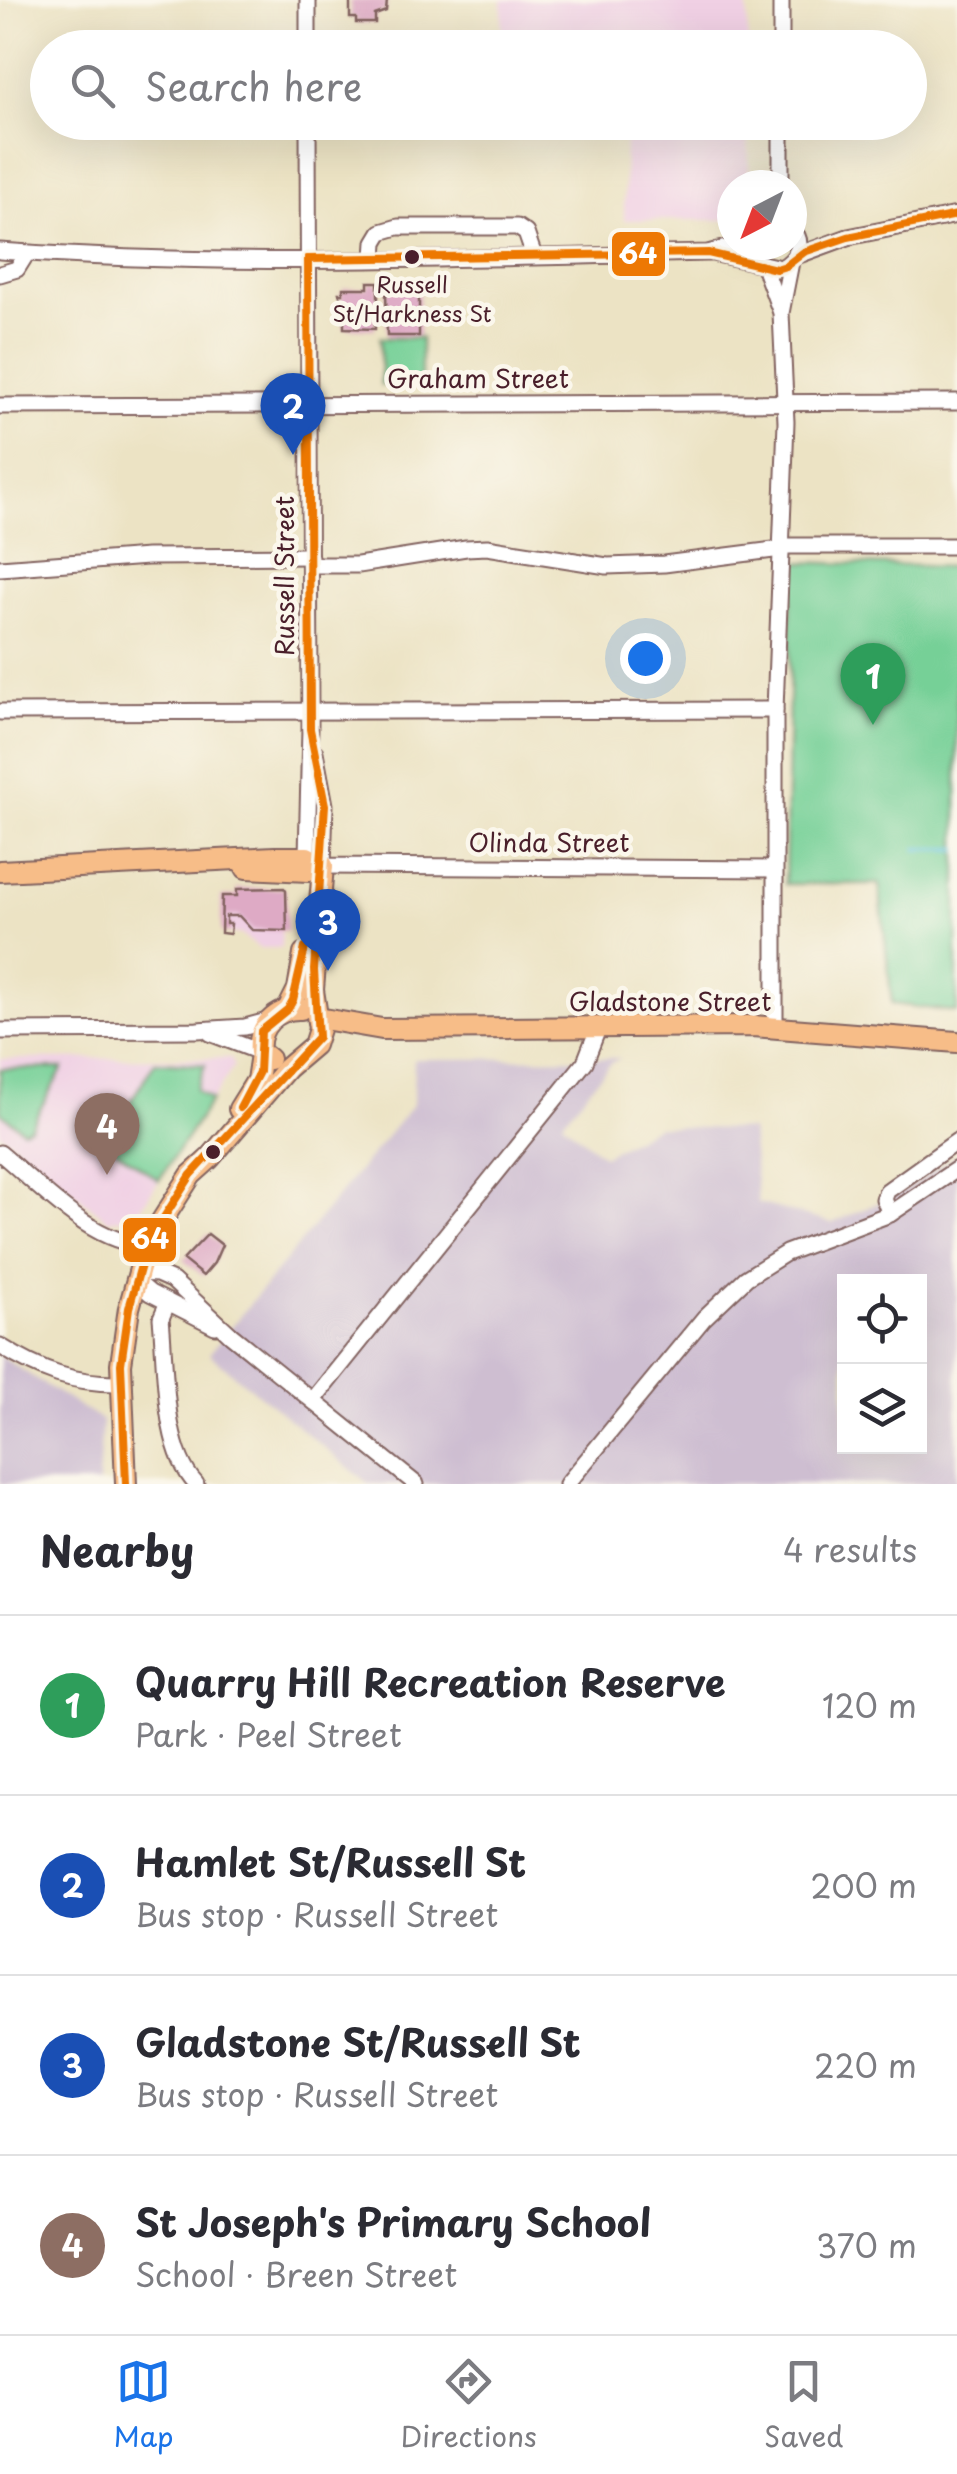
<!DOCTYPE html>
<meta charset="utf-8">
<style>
body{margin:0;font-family:"Playpen Sans",sans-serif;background:#f2f2f3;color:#2b2b33}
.controls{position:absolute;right:30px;bottom:30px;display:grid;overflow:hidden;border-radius:0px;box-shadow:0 10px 40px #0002}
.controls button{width:90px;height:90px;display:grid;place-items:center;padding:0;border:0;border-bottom:2px solid #e1e1e2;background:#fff;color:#2b2b33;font:50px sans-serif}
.compass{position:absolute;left:717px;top:170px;width:90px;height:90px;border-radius:50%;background:#fff;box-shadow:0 10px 40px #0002;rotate:222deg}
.you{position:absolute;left:645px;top:658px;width:35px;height:35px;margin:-25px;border:8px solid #fff;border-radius:50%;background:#1a73e8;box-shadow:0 0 0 15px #1a73e833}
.badge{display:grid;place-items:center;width:65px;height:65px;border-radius:50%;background:#1a73e8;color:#fff;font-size:32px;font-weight:700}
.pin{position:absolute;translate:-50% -82px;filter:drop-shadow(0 2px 5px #0008)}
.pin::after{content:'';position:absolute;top:52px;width:35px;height:30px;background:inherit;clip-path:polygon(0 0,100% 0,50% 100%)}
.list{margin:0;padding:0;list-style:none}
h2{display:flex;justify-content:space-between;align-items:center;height:130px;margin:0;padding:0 40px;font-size:42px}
h2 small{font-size:32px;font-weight:400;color:#7c7c81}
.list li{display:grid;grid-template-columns:65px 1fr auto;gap:30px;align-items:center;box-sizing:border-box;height:180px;padding:0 40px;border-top:2px solid #e1e1e2}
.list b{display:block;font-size:38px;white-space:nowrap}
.list p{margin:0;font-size:32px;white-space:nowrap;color:#7c7c81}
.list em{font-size:32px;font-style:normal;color:#7c7c81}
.icon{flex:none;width:55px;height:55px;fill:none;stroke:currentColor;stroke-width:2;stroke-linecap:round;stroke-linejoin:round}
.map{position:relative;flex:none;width:957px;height:1484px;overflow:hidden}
.search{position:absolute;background:#fff;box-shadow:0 10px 40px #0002;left:30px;right:30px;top:30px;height:110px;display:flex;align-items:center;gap:25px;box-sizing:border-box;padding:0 35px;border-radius:55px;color:#7c7c81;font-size:38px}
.sheet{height:850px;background:#fff}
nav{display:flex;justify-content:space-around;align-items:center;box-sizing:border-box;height:140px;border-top:2px solid #e1e1e2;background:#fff;font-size:28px;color:#7c7c81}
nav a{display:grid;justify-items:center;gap:5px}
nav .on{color:#1a73e8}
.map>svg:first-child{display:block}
.built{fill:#f0d0e4}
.industrial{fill:#cebed1;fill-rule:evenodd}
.green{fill:#76d097;stroke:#607861;stroke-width:2.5}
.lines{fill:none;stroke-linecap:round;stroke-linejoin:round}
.stream{stroke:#63c4e1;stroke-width:4}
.building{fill:#deaac5}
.minor-casing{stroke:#836461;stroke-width:19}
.major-casing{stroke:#836461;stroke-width:24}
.minor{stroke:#fff;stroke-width:15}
.major{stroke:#f7bd88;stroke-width:20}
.bus-1-casing{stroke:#fbf7ec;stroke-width:15}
.bus-1{stroke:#ed7804;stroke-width:8}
.bus-dot{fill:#4a1f2b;stroke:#fbf7ec;stroke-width:4}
.labels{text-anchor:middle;stroke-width:9;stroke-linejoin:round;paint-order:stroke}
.bus-label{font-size:22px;fill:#4a1f2b;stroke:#fbf7ec}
.street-label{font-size:25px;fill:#4a1f2b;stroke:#fbf7ec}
.line-badge{stroke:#fbf7ec;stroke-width:4}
.badge-label{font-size:28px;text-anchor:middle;font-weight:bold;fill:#fff}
</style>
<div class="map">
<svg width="957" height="1484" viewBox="0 0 957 1484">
<rect width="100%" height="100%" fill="#fbf7ec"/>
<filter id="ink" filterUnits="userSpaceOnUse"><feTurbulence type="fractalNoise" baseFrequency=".01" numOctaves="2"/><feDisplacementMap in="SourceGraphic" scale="20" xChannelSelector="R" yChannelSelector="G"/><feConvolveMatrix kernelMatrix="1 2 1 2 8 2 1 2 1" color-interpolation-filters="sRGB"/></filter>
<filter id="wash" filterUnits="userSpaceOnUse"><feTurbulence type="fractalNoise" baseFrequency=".0048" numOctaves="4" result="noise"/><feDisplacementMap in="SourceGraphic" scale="40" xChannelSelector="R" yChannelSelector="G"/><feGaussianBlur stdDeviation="2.25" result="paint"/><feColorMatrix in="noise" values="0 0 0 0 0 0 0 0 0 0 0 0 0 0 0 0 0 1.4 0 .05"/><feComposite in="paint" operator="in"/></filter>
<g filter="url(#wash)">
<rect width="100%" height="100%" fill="#ece3c4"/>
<g class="built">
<polygon points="502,0 747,0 748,47 502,44"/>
<polygon points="625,123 748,123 749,185 732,185 732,220 624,220"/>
<polygon points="281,895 281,948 259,948 240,934 221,933 221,896"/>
<polygon points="231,1058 234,1066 135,1217 108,1220 0,1133 0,1059"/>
</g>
<g class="industrial">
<path d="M 621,1058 L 611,1063 L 562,1122 L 603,1156 L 657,1126 L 751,1130 L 758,1203 L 832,1223 L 901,1193 L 957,1154 L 957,1484 L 369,1484 L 209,1354 L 413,1104 L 414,1059 ZM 844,1282 L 920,1282 L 920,1446 L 844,1446 Z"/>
<polygon points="0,1356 102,1421 98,1484 0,1484"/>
</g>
<g class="green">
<polygon points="380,338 421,338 421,384 381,385"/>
<polygon points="792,562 957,567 957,1012 892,1004 879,884 785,884"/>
<polygon points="155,1062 205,1065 196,1090 211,1100 159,1180 105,1142"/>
<polygon points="63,1068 30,1127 23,1130 0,1112 0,1069"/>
</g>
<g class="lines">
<polyline class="stream" points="917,849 957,849"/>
</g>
<g id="blocks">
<g class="building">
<polygon points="350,0 387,0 386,11 375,15 375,23 356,23 356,18 350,18"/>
<polygon points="368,282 378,282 378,311 368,311 368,305 343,305 339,293 343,293 343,288 368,288"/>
<polygon points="386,290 419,290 419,336 387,336"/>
<polygon points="344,316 375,316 375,329 344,328"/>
<polygon points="284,888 286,891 287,931 252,930 239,916 226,916 226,924 231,924 230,934 221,933 222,896 237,896 237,889"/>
<polygon points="208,1234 222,1245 214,1263 203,1276 183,1260"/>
</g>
</g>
</g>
<g filter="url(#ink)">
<use href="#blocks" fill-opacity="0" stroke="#836461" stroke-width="2.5"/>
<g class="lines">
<defs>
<g id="minor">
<polyline points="308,0 308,48"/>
<polyline points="781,48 781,0"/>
<polyline points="781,185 781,122"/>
<path d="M 0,251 C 235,268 473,258 708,253 L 737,245"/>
<path d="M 712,253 L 781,268 C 796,260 806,243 792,229"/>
<polyline points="796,256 848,237 957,215"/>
<polyline points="374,258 375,242 381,232 398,227 517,227 526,233 534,256"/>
<polyline points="763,264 780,310"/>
<polyline points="0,274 17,269 27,253"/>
<polyline points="0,406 957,402"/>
<polyline points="781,546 957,546"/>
<polyline points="310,565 358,565 466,548 487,547 607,566 664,564 781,549"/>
<polyline points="0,568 147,557 310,556"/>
<polyline points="0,712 775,710"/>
<polyline points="315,752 325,805 323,866 774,869"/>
<polyline points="307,857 310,729 308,122"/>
<polyline points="775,1027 775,710 786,422 781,313 791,262"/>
<polyline points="0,1031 197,1030 245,1027 271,1020"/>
<polyline points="210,1033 260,1052"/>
<path d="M 0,1153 C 39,1185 95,1247 147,1244"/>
<polyline points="890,1214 884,1199 887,1191 957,1141"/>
<polyline points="141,1273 157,1274 173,1281 231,1335 416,1484"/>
<polyline points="137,1282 150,1293 215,1326"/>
<path d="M 168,1302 L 161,1318 C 166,1366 162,1448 196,1484"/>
<path d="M 0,1346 C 40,1371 73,1384 121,1383"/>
<polyline points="313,1400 585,1062 599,1026"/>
<polyline points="567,1484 704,1318 746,1278 786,1253 890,1214 957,1169"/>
</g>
<g id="major">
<polyline points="246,868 308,871 323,866"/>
<polyline points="0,871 275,857 307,857 323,866"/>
<polyline points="288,1009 298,989 304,954"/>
<polyline points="318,1018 382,1029 753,1026 957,1042"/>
<path d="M 269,1059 L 260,1052 C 257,1027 276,1008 301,1009"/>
<polyline points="239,1109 257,1080 261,1054"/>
<polyline points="126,1484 121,1364 129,1308 147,1244 191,1175 210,1158 287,1068 314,1045 319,1029 313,990 323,866"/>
</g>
</defs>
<use href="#minor" class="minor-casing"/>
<use href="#major" class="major-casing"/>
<use href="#minor" class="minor"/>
<use href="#major" class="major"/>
<defs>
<g id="bus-1">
<polyline points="308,259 708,253 776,269 786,266 804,252 848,237 957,215"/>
<polyline points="240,1108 259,1072 261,1031 288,1009 293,1000 305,948"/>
<polyline points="126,1484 121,1364 129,1308 147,1244 191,1175 318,1037 314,970 325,805 310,729 308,259"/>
</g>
</defs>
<use href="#bus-1" class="bus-1-casing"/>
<use href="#bus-1" class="bus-1"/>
</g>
</g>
<g class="bus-dot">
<circle cx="412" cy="257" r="9"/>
<circle cx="213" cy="1152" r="9"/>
</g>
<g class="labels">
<g class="bus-label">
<text x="412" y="293">Russell<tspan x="412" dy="29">St/Harkness St</tspan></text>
</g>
<g class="street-label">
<text x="478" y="388">Graham Street</text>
<text transform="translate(285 576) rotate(-90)" y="9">Russell Street</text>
<text x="549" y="852">Olinda Street</text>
<text x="670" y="1011">Gladstone Street</text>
</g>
</g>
<g class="line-badge">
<rect x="610" y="230" width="57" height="48" rx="10" fill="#ed7804"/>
<rect x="121" y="1216" width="57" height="48" rx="10" fill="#ed7804"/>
</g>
<g class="badge-label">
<text x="638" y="264">64</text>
<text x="150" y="1249">64</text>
</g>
</svg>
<div class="controls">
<button><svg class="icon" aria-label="locate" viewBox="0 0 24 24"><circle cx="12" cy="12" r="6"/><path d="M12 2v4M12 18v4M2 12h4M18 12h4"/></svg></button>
<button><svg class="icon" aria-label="layers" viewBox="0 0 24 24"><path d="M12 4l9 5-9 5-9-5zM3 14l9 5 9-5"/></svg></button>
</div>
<svg class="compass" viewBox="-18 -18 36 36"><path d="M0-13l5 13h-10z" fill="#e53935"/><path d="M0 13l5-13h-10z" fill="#7c7c81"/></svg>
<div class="you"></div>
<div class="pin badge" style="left:873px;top:725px;background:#2e9e5b">1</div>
<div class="pin badge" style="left:293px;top:455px;background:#1a4fb4">2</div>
<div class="pin badge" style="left:328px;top:971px;background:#1a4fb4">3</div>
<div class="pin badge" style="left:107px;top:1175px;background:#8d6e63">4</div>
<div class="search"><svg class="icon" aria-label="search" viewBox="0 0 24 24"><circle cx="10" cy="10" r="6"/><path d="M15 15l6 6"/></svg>Search here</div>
</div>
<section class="sheet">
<h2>Nearby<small>4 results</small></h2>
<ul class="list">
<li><span class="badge" style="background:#2e9e5b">1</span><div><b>Quarry Hill Recreation Reserve</b><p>Park · Peel Street</p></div><em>120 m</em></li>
<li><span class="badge" style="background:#1a4fb4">2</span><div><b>Hamlet St/Russell St</b><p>Bus stop · Russell Street</p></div><em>200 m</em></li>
<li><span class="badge" style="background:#1a4fb4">3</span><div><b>Gladstone St/Russell St</b><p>Bus stop · Russell Street</p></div><em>220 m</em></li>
<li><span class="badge" style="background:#8d6e63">4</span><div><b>St Joseph's Primary School</b><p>School · Breen Street</p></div><em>370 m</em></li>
</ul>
</section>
<nav>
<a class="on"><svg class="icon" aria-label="map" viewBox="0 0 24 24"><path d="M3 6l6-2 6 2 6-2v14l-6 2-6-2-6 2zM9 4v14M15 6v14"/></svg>Map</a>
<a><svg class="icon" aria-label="directions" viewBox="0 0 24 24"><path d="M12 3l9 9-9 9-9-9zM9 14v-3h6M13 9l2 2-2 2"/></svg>Directions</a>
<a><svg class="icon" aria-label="saved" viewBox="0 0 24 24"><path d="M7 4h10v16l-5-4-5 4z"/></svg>Saved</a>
</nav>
